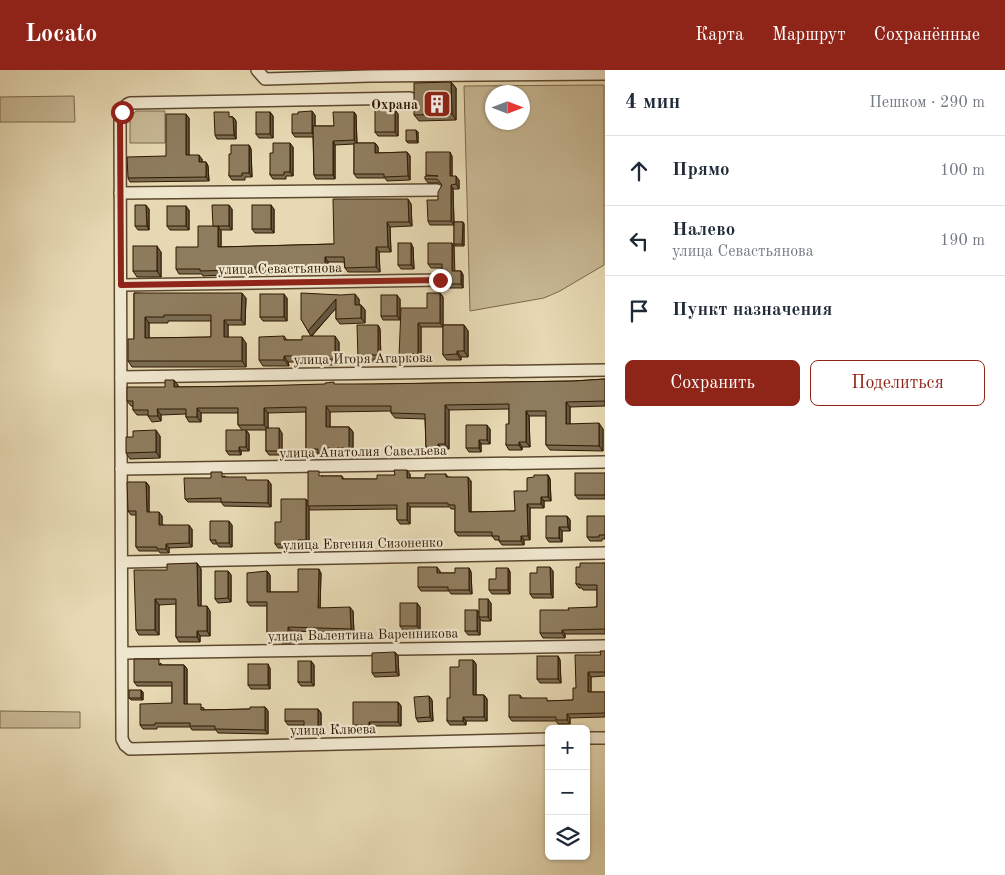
<!DOCTYPE html>
<html lang="ru">
<meta charset="utf-8">
<style>
body{margin:0;font-family:"Old Standard TT",serif;background:#f2f2f3;color:#1f2937}
.controls{position:absolute;right:15px;bottom:15px;display:grid;overflow:hidden;border-radius:8px;box-shadow:0 1px 4px #0004}
.controls button{width:45px;height:45px;display:grid;place-items:center;padding:0;border:0;border-bottom:1px solid #e0e1e3;background:#fff;color:#1f2937;font:25px sans-serif}
.compass{position:absolute;left:485px;top:15px;width:45px;height:45px;border-radius:50%;background:#fff;box-shadow:0 1px 4px #0004;rotate:90deg}
.stop{position:absolute;width:15px;height:15px;margin:-11px;border:4px solid #8f2418;border-radius:50%;background:#fff}
.stop.end{background:#8f2418;border-color:#fff;box-shadow:0 1px 5px #0008}
.list{margin:0;padding:0;list-style:none}
h2{display:flex;justify-content:space-between;align-items:center;height:65px;margin:0;padding:0 20px;font-size:21px}
h2 small{font-size:16px;font-weight:400;color:#747a83}
.list li{display:grid;grid-template-columns:32px 1fr auto;gap:15px;align-items:center;box-sizing:border-box;height:70px;padding:0 20px;border-top:1px solid #e0e1e3}
.list b{display:block;font-size:19px;white-space:nowrap}
.list p{margin:0;font-size:16px;white-space:nowrap;color:#747a83}
.list em{font-size:16px;font-style:normal;color:#747a83}
.actions{display:flex;gap:10px;padding:15px 20px}
.actions a{flex:1;padding:11px 0;border:1px solid #8f2418;border-radius:8px;text-align:center;font-size:18px;color:#8f2418}
.actions .main{background:#8f2418;color:#fff}
.icon{flex:none;width:28px;height:28px;fill:none;stroke:currentColor;stroke-width:2;stroke-linecap:round;stroke-linejoin:round}
.map{position:relative;flex:none;width:605px;height:805px;overflow:hidden}
header{display:flex;align-items:center;gap:30px;box-sizing:border-box;height:70px;padding:0 25px;background:#8f2418;color:#fff}
header strong{font-size:24px}
nav{display:flex;gap:28px;margin-inline-start:auto;font-size:18px}
main{display:flex}
aside{flex:1;background:#fff}
.map>svg:first-child{display:block}
.green{fill:#c7b895;stroke:#7b684b;fill-rule:evenodd}
.lines{fill:none;stroke-linecap:round;stroke-linejoin:round}
.minor-casing{stroke:#5d482e;stroke-width:14}
.minor{stroke:#efe6ce;stroke-width:11}
.wall{fill:#7a6b51;stroke:#2f1801;fill-rule:evenodd}
.shaded-wall{fill:#635742;stroke:#2f1801}
.building{fill:#8e7c5e;stroke:#2f1801;fill-rule:evenodd}
.route{stroke:#8f2418;stroke-width:6}
.labels{text-anchor:middle;stroke-width:4.5;stroke-linejoin:round;paint-order:stroke}
.poi-label{font-size:14px;font-weight:bold;fill:#2f1801;stroke:#efe6ce;text-anchor:end}
.street-label{font-size:14px;fill:#2f1801;stroke:#efe6ce}
</style>
<header>
<strong>Locato</strong>
<nav><a>Карта</a><a>Маршрут</a><a>Сохранённые</a></nav>
</header>
<main>
<div class="map">
<svg width="605" height="805" viewBox="0 0 605 805">
<rect width="100%" height="100%" fill="#e6d9b3"/>
<filter id="stains"><feTurbulence type="fractalNoise" baseFrequency=".004" numOctaves="4"/><feColorMatrix values="0 0 0 0 .2 0 0 0 0 .09 0 0 0 0 .02 0 0 0 .5 -.17"/></filter>
<radialGradient id="worn" r=".72"><stop offset=".6" stop-color="#630" stop-opacity="0"/><stop offset="1" stop-color="#630" stop-opacity=".3"/></radialGradient>
<g class="green">
<path d="M 604,15 L 604,195 L 560,221 L 544,228 L 470,241 L 464,16 ZM 522,22 L 522,52 L 492,52 L 492,22 Z"/>
<polygon points="74,26 75,52 0,52 0,27"/>
<polygon points="136,41 165,41 165,73 130,73 130,48"/>
<polygon points="0,641 80,642 80,658 0,658"/>
</g>
<g class="lines">
<defs>
<g id="minor">
<polyline points="257,0 265,9 370,6 605,4"/>
<path d="M 410,28 L 130,33 C 123,36 122,41 120,48 L 122,669 L 125,675 L 130,679 L 549,669"/>
<polyline points="120,123 437,120"/>
<polyline points="121,215 440,210"/>
<polyline points="121,307 605,300"/>
<polyline points="121,399 605,392"/>
<polyline points="122,492 605,483"/>
<polyline points="122,583 605,576"/>
<polyline points="586,668 605,668"/>
</g>
</defs>
<use href="#minor" class="minor-casing"/>
<use href="#minor" class="minor"/>
</g>
<g class="wall">
<polygon points="451,12 456,18 456,50 419,51 414,45"/>
<polygon points="395,40 398,44 398,66 378,66 375,62"/>
<polygon points="270,42 273,46 273,68 259,68 256,64"/>
<polygon points="354,42 356,45 357,73 375,73 378,77 378,83 407,82 410,86 410,110 387,111 385,108 357,108 354,104 354,74 335,75 335,109 316,109 314,105 313,67 295,67 292,63 315,45 315,56 334,56"/>
<polygon points="231,46 231,47 233,47 236,51 236,69 217,69 215,65"/>
<polygon points="189,48 189,85 202,89 202,92 206,92 208,96 209,111 130,112 128,108 166,86"/>
<polygon points="416,60 418,62 418,73 408,73 406,71"/>
<polygon points="249,75 251,79 252,107 245,107 245,110 232,110 229,106 231,84"/>
<polygon points="293,77 293,106 286,106 286,109 273,109 270,105 273,83"/>
<polygon points="452,86 452,106 459,110 459,119 453,119 454,152 463,152 464,154 464,176 455,176 454,174 454,155 430,155 428,151 438,130 442,115 440,113 428,113 425,109 427,106 426,105"/>
<polygon points="408,129 411,134 412,156 390,157 391,182 379,182 380,202 348,202 345,198 344,192 328,192 328,202 262,204 262,202 245,203 245,204 203,206 202,204 179,204 176,199 198,177 213,156 232,139 232,160 220,160 221,161 221,177 334,174"/>
<polygon points="149,139 149,160 138,160 135,156"/>
<polygon points="274,139 274,163 255,163 252,159"/>
<polygon points="189,140 189,160 170,160 167,156"/>
<polygon points="452,173 454,176 454,201 461,201 463,205 463,218 444,218 442,214 445,206 442,198 431,198 428,194"/>
<polygon points="413,177 414,199 401,199 398,195"/>
<polygon points="161,182 161,207 137,207 133,201"/>
<path d="M 134,223 L 246,228 L 245,255 L 228,255 L 228,267 L 246,273 L 246,297 L 132,297 L 128,291 L 134,269 ZM 168,251 L 211,251 L 211,267 L 149,268 L 149,253 L 168,253 Z"/>
<polygon points="440,223 443,227 443,255 464,255 468,261 468,287 461,287 461,290 447,290 443,285 443,257 421,257 421,288 415,288 415,291 402,291 399,287 427,238"/>
<polygon points="287,228 287,251 263,251 260,247"/>
<polygon points="359,229 359,235 361,235 365,240 365,253 340,254 336,249 336,238 312,266 339,272 339,295 306,295 304,292 288,292 289,296 263,296 259,290 284,266 287,270 302,270 311,266 301,249"/>
<polygon points="400,229 400,250 383,250 381,246"/>
<polygon points="378,255 380,259 381,289 374,289 374,292 360,292 358,288"/>
<polygon points="605,309 605,336 570,337 570,354 603,359 603,381 550,380 546,375 546,346 529,346 530,377 522,377 522,380 509,380 506,375 509,354 509,339 449,340 449,379 442,379 442,382 429,382 426,377 425,349 395,348 391,343 391,341 330,342 330,357 349,357 353,362 353,384 330,384 330,388 321,388 318,384 310,384 306,379 306,342 268,343 268,358 282,363 282,385 269,385 266,381 266,360 246,360 249,364 249,381 241,381 241,385 229,385 226,381 242,360 238,355 238,343 201,343 201,352 189,352 186,347 186,344 161,345 161,351 152,352 148,346 148,345 137,345 133,340 133,336 131,336 127,331 165,317 178,315 178,317 253,316 574,311"/>
<polygon points="490,359 490,374 481,374 481,382 469,382 466,378"/>
<polygon points="160,366 160,388 130,389 126,383"/>
<polygon points="605,403 605,429 578,429 575,425"/>
<polygon points="410,404 410,408 425,408 446,404 448,407 471,411 471,442 515,441 527,421 534,407 548,405 550,409 551,431 544,431 544,438 530,438 530,470 524,470 524,475 502,475 499,471 499,470 495,470 492,466 458,466 455,462 455,439 451,439 450,437 410,437 410,454 400,454 397,450 397,439 310,440 309,438 309,474 301,474 301,478 278,478 275,474 281,452 308,431 322,405 322,406 342,406 344,409 377,409 395,405"/>
<polygon points="225,406 225,407 271,414 271,437 224,436 221,432 188,432 185,429 211,408"/>
<polygon points="146,412 149,416 149,442 162,446 162,455 192,459 192,477 169,478 169,483 160,483 159,481 139,481 136,477 136,445 131,445 128,441"/>
<polygon points="567,446 570,450 570,461 562,461 562,472 549,472 546,468"/>
<polygon points="605,446 605,469 602,469 602,471 590,471 587,467"/>
<polygon points="232,455 232,477 219,477 217,474 213,474 210,470"/>
<polygon points="197,493 201,499 201,536 210,541 210,566 200,566 200,572 179,572 176,567 176,534 159,535 159,565 139,565 136,560 167,500"/>
<polygon points="605,493 605,564 565,564 565,568 543,568 540,563 569,540 597,537 597,520 583,520 582,518 579,518 576,514 580,497"/>
<polygon points="469,498 471,502 472,524 451,524 449,521 421,521 418,517 440,501 440,503 455,503"/>
<polygon points="508,498 510,502 510,524 492,524 489,520 496,509"/>
<polygon points="228,501 231,505 231,532 218,533 215,529"/>
<polygon points="267,501 270,505 270,522 298,522 321,503 320,538 353,541 354,563 291,561 291,573 282,573 279,568 270,568 267,564 267,536 250,536 247,532"/>
<polygon points="553,501 553,528 533,528 530,524"/>
<polygon points="417,533 420,537 420,560 403,560 400,556"/>
<polygon points="491,533 491,551 482,551 480,549 480,565 468,565 465,561 477,540 479,542"/>
<polygon points="605,581 605,606 591,607 591,622 605,622 605,647 570,648 570,654 558,654 556,651 512,651 509,647 520,625 522,628 549,631 573,630 576,618 601,585"/>
<polygon points="395,582 398,586 399,606 375,607 372,603"/>
<polygon points="558,586 560,590 561,613 540,613 537,609"/>
<polygon points="473,590 476,594 476,625 484,625 487,629 487,651 466,651 466,655 450,655 447,651 450,628 459,597"/>
<polygon points="311,591 314,595 314,616 301,616 298,612"/>
<polygon points="161,593 161,595 184,595 187,599 187,634 204,638 204,640 250,639 265,637 268,641 268,664 218,663 216,660 192,660 190,657 157,657 157,659 143,659 140,655 172,633 172,616 137,616 134,612"/>
<polygon points="270,598 270,619 251,619 248,615"/>
<polygon points="143,622 143,630 131,630 129,628"/>
<polygon points="429,626 432,630 433,651 418,652 416,648"/>
<polygon points="398,632 401,636 401,656 372,656 372,659 356,659 353,655"/>
<polygon points="318,639 321,643 321,661 307,661 304,657 304,655 288,655 285,651"/>
</g>
<g class="shaded-wall">
<polygon points="451,12 456,18 456,50 452,44"/>
<polygon points="395,40 398,44 398,66 395,62"/>
<polygon points="312,41 315,45 315,67 312,63"/>
<polygon points="270,42 273,46 273,68 270,64"/>
<polygon points="354,42 356,45 357,74 354,70"/>
<polygon points="186,44 189,48 189,89 186,85"/>
<polygon points="233,47 236,51 236,69 234,65"/>
<polygon points="416,60 418,62 418,73 417,71"/>
<polygon points="333,71 335,75 335,109 333,105"/>
<polygon points="290,73 293,77 293,106 290,102"/>
<polygon points="375,73 378,77 378,87 375,83"/>
<polygon points="249,75 251,79 252,107 249,103"/>
<polygon points="407,82 410,86 410,110 408,106"/>
<polygon points="450,82 452,86 452,110 450,106"/>
<polygon points="199,85 202,89 202,96 199,92"/>
<polygon points="206,92 208,96 209,111 206,107"/>
<polygon points="456,106 459,110 459,119 456,114"/>
<polygon points="451,115 453,119 454,155 451,151"/>
<polygon points="408,129 411,134 412,156 409,152"/>
<polygon points="146,135 149,139 149,160 147,156"/>
<polygon points="229,135 232,139 232,160 229,156"/>
<polygon points="271,135 274,139 274,163 271,159"/>
<polygon points="186,136 189,140 189,160 186,156"/>
<polygon points="387,152 390,157 391,182 388,177"/>
<polygon points="463,152 464,154 464,176 462,174"/>
<polygon points="218,156 221,161 221,182 218,177"/>
<polygon points="411,173 413,177 414,199 411,195"/>
<polygon points="452,173 454,176 455,205 452,201"/>
<polygon points="157,176 161,182 161,207 157,201"/>
<polygon points="376,177 379,182 380,202 376,197"/>
<polygon points="325,187 328,192 328,202 325,197"/>
<polygon points="461,201 463,205 463,218 461,214"/>
<polygon points="242,223 246,228 245,255 241,250"/>
<polygon points="440,223 443,227 443,257 440,253"/>
<polygon points="284,224 287,228 287,251 284,247"/>
<polygon points="355,224 359,229 359,240 355,235"/>
<polygon points="397,225 400,229 400,250 397,246"/>
<polygon points="336,229 340,234 311,266 308,261"/>
<polygon points="361,235 365,240 365,253 361,248"/>
<polygon points="145,247 149,253 149,274 145,268"/>
<polygon points="224,250 228,255 228,273 224,267"/>
<polygon points="418,253 421,257 421,288 418,284"/>
<polygon points="378,255 380,259 381,289 378,285"/>
<polygon points="464,255 468,261 468,287 464,281"/>
<polygon points="335,266 339,272 339,295 335,289"/>
<polygon points="242,267 246,273 246,297 242,291"/>
<polygon points="457,281 461,287 461,290 457,284"/>
<polygon points="284,286 288,292 289,296 284,290"/>
<polygon points="174,310 178,315 178,322 174,317"/>
<polygon points="566,332 570,337 570,359 566,354"/>
<polygon points="445,335 449,340 449,379 445,374"/>
<polygon points="326,336 330,342 330,362 326,357"/>
<polygon points="197,338 201,343 201,352 197,347"/>
<polygon points="264,338 268,343 268,360 264,355"/>
<polygon points="157,339 161,345 161,351 158,346"/>
<polygon points="526,341 529,346 530,377 526,372"/>
<polygon points="599,353 603,359 603,381 599,376"/>
<polygon points="487,355 490,359 490,374 487,370"/>
<polygon points="349,357 353,362 353,384 349,378"/>
<polygon points="279,358 282,363 282,385 279,381"/>
<polygon points="156,360 160,366 160,388 156,382"/>
<polygon points="246,360 249,364 249,381 246,377"/>
<polygon points="479,370 481,374 481,382 479,378"/>
<polygon points="519,372 522,377 522,380 519,375"/>
<polygon points="438,374 442,379 442,382 438,377"/>
<polygon points="239,377 241,381 241,385 239,381"/>
<polygon points="326,378 330,384 330,388 326,383"/>
<polygon points="407,400 410,404 410,412 407,408"/>
<polygon points="548,405 550,409 551,431 548,427"/>
<polygon points="468,407 471,411 471,446 469,442"/>
<polygon points="268,410 271,414 271,437 268,433"/>
<polygon points="146,412 149,416 149,446 147,442"/>
<polygon points="541,427 544,431 544,438 541,434"/>
<polygon points="306,429 309,433 308,436 309,438 309,474 306,470"/>
<polygon points="407,433 410,437 410,454 407,450"/>
<polygon points="527,434 530,438 530,470 528,466"/>
<polygon points="159,442 162,446 162,459 159,455"/>
<polygon points="567,446 570,450 570,461 568,457"/>
<polygon points="229,451 232,455 232,477 229,473"/>
<polygon points="189,455 192,459 192,477 189,473"/>
<polygon points="559,457 562,461 562,472 559,468"/>
<polygon points="521,466 524,470 524,475 521,471"/>
<polygon points="298,470 301,474 301,478 298,474"/>
<polygon points="166,474 169,478 169,483 166,479"/>
<polygon points="197,493 201,499 201,541 198,536"/>
<polygon points="437,497 440,501 440,507 437,503"/>
<polygon points="550,497 553,501 553,528 551,524"/>
<polygon points="469,498 471,502 472,524 469,520"/>
<polygon points="508,498 510,502 510,524 508,520"/>
<polygon points="319,499 321,503 320,542 318,538"/>
<polygon points="228,501 231,505 231,532 228,528"/>
<polygon points="267,501 270,505 270,526 267,522"/>
<polygon points="155,529 159,535 159,565 155,560"/>
<polygon points="488,529 491,533 491,551 488,547"/>
<polygon points="417,533 420,537 420,560 417,556"/>
<polygon points="207,536 210,541 210,566 207,561"/>
<polygon points="350,537 353,541 354,563 351,559"/>
<polygon points="477,540 480,544 479,547 480,549 480,565 477,561"/>
<polygon points="288,557 291,561 291,573 288,569"/>
<polygon points="562,560 565,564 565,568 562,563"/>
<polygon points="197,561 200,566 200,572 197,567"/>
<polygon points="395,582 398,586 399,606 396,602"/>
<polygon points="558,586 560,590 561,613 558,609"/>
<polygon points="473,590 476,594 476,629 473,625"/>
<polygon points="311,591 314,595 314,616 311,612"/>
<polygon points="268,594 270,598 270,619 268,615"/>
<polygon points="184,595 187,599 187,639 184,634"/>
<polygon points="588,602 591,607 591,626 588,622"/>
<polygon points="141,620 143,622 143,630 141,628"/>
<polygon points="484,625 487,629 487,651 484,647"/>
<polygon points="429,626 432,630 433,651 430,647"/>
<polygon points="398,632 401,636 401,656 398,652"/>
<polygon points="265,637 268,641 268,664 265,660"/>
<polygon points="318,639 321,643 321,661 318,657"/>
<polygon points="567,644 570,648 570,654 567,650"/>
<polygon points="463,647 466,651 466,655 463,651"/>
<polygon points="369,652 372,656 372,659 369,655"/>
</g>
<g class="building">
<polygon points="451,12 452,44 414,45 414,13"/>
<rect x="375" y="40" width="20" height="22"/>
<polygon points="312,41 312,63 292,63 292,44 298,44 298,42"/>
<polygon points="214,42 229,42 229,47 233,47 234,65 215,65"/>
<rect x="256" y="42" width="14" height="22"/>
<polygon points="333,42 354,42 354,70 333,71 333,105 314,105 313,56 334,56"/>
<polygon points="166,44 186,44 186,85 199,85 199,92 206,92 206,107 128,108 127,87 166,86"/>
<polygon points="406,60 416,60 417,71 406,71"/>
<polygon points="273,73 290,73 290,102 284,102 284,105 270,105 270,83 273,83"/>
<polygon points="354,73 375,73 375,83 407,82 408,106 384,107 384,104 354,104"/>
<polygon points="231,75 249,75 249,103 242,103 242,106 229,106 229,84 231,84"/>
<polygon points="426,82 450,82 450,106 456,106 456,114 451,115 451,151 428,151 427,130 438,130 438,122 442,115 437,109 425,109 425,106 438,106 426,105"/>
<polygon points="333,129 408,129 409,152 387,152 388,177 376,177 376,197 345,198 344,187 325,187 325,197 259,199 259,197 241,198 241,200 200,201 200,199 176,199 176,177 198,177 198,156 218,156 218,177 334,174"/>
<polygon points="135,135 146,135 147,156 135,156"/>
<polygon points="212,135 229,135 229,156 213,156"/>
<rect x="252" y="135" width="19" height="24"/>
<rect x="167" y="136" width="19" height="20"/>
<polygon points="454,152 463,152 462,174 454,174"/>
<rect x="398" y="173" width="13" height="22"/>
<polygon points="428,173 452,173 452,201 461,201 461,214 442,214 445,206 442,201 442,194 428,194"/>
<rect x="133" y="176" width="24" height="25"/>
<path d="M 134,223 L 242,223 L 241,250 L 224,250 L 224,267 L 242,267 L 242,291 L 128,291 L 128,269 L 134,269 ZM 164,245 L 211,245 L 211,267 L 145,268 L 145,247 L 164,247 Z"/>
<polygon points="301,223 341,225 355,224 355,235 361,235 361,248 336,249 336,229 308,261 301,249"/>
<polygon points="427,223 440,223 440,253 418,253 418,284 412,284 412,287 399,287 401,238 427,238"/>
<rect x="260" y="224" width="24" height="23"/>
<rect x="381" y="225" width="16" height="21"/>
<polygon points="357,255 378,255 378,285 371,285 371,288 358,288"/>
<polygon points="443,255 464,255 464,281 457,281 457,284 443,285"/>
<polygon points="284,266 284,270 302,270 302,266 335,266 335,289 302,289 302,286 284,286 284,290 259,290 259,267"/>
<polygon points="605,309 605,331 566,332 566,354 599,353 599,376 546,375 546,341 526,341 526,372 519,372 519,375 506,375 506,354 509,354 509,334 445,335 445,374 438,374 438,377 426,377 425,344 391,343 391,336 326,336 326,357 349,357 349,378 326,378 326,383 318,383 318,379 306,379 306,337 264,338 264,355 238,355 238,338 197,338 197,347 186,347 186,339 157,339 158,346 148,346 148,340 133,340 133,331 127,331 127,317 165,317 165,310 174,310 174,317 253,316 325,314 325,313 334,312 334,314 372,314 574,311"/>
<polygon points="466,355 487,355 487,370 479,370 479,378 466,378"/>
<rect x="266" y="358" width="13" height="23"/>
<polygon points="156,360 156,382 126,383 126,367 133,367 133,361"/>
<polygon points="226,360 246,360 246,377 239,377 239,381 226,381"/>
<polygon points="394,400 407,400 407,408 425,408 425,404 446,404 446,407 468,407 469,442 515,441 514,421 527,421 527,408 534,407 534,405 548,405 548,427 541,427 541,434 527,434 528,466 521,466 521,471 499,471 499,466 492,466 492,462 455,462 455,435 448,435 448,433 407,433 407,450 397,450 397,435 308,436 308,401 319,401 319,406 342,406 342,409 377,409 377,405 395,405"/>
<polygon points="211,402 222,402 222,407 246,407 246,410 268,410 268,433 221,432 221,428 185,429 184,408 211,408"/>
<rect x="575" y="403" width="30" height="22"/>
<polygon points="127,412 146,412 147,442 159,442 159,455 189,455 189,473 166,474 166,479 157,479 157,477 136,477 136,441 128,441"/>
<polygon points="281,429 306,429 306,470 298,470 298,474 275,474 275,452 281,452"/>
<polygon points="546,446 567,446 568,457 559,457 559,468 546,468"/>
<polygon points="587,446 605,446 605,465 599,465 599,467 587,467"/>
<polygon points="210,451 229,451 229,473 216,473 216,470 210,470"/>
<polygon points="197,493 198,536 207,536 207,561 197,561 197,567 176,567 176,529 155,529 155,560 136,560 134,500 167,500 167,494"/>
<polygon points="580,493 605,493 605,559 562,560 562,563 540,563 540,540 569,540 568,538 597,537 597,515 580,515 580,514 576,514 576,497 580,497"/>
<polygon points="418,497 437,497 437,503 455,503 455,498 469,498 469,520 448,520 448,517 418,517"/>
<polygon points="537,497 550,497 551,524 530,524 530,503 537,503"/>
<polygon points="496,498 508,498 508,520 489,520 489,509 496,509"/>
<polygon points="298,499 319,499 318,538 350,537 351,559 288,557 288,569 279,569 279,564 267,564 267,532 247,532 247,503 267,501 267,522 298,522"/>
<polygon points="215,501 228,501 228,528 215,529"/>
<rect x="479" y="529" width="9" height="18"/>
<rect x="400" y="533" width="17" height="23"/>
<rect x="465" y="540" width="12" height="21"/>
<polygon points="600,581 605,581 605,602 588,602 588,622 605,622 605,643 567,644 567,650 556,650 556,647 509,647 509,625 520,625 520,628 547,628 547,631 573,630 573,618 576,618 575,585 601,585"/>
<polygon points="395,582 396,602 372,603 372,583"/>
<rect x="537" y="586" width="21" height="23"/>
<polygon points="134,589 159,589 159,595 184,595 184,634 201,634 201,640 250,639 250,637 265,637 265,660 215,659 215,656 190,656 190,653 155,653 155,655 140,655 140,634 172,633 172,612 134,612"/>
<polygon points="459,590 473,590 473,625 484,625 484,647 463,647 463,651 447,651 447,628 450,628 450,597 459,597"/>
<rect x="298" y="591" width="13" height="21"/>
<rect x="248" y="594" width="20" height="21"/>
<rect x="129" y="620" width="12" height="8"/>
<polygon points="429,626 430,647 416,648 414,627"/>
<polygon points="353,632 398,632 398,652 369,652 369,655 353,655"/>
<polygon points="285,639 318,639 318,657 304,657 304,651 285,651"/>
</g>
<g class="lines">
<polyline class="route" points="122,42 120,48 121,215 440,210"/>
</g>
<defs>
<symbol id="building-square" viewBox="-11 -11 22 22"><rect x="-9" y="-9" width="18" height="18" rx="4" fill="#8f2418" stroke="#efe6ce"/><path d="M-4-6H4V6H1V3H-1V6H-4ZM-2.5-4.3h1.7v1.8h-1.7ZM.8-4.3h1.7v1.8H.8ZM-2.5-1h1.7V.8h-1.7ZM.8-1h1.7V.8H.8Z" fill="#fff"/></symbol>
</defs>
<g fill-rule="evenodd">
<use href="#building-square" x="421" y="18" width="32" height="32"/>
</g>
<g class="labels">
<g class="poi-label">
<text x="418" y="39">Охрана</text>
</g>
<g class="street-label">
<text transform="translate(280 198) rotate(-1)" y="5">улица Севастьянова</text>
<text transform="translate(363 288) rotate(-1)" y="5">улица Игоря Агаркова</text>
<text transform="translate(363 381) rotate(-1)" y="5">улица Анатолия Савельева</text>
<text transform="translate(363 473) rotate(-1)" y="5">улица Евгения Сизоненко</text>
<text transform="translate(363 564) rotate(-1)" y="5">улица Валентина Варенникова</text>
<text transform="translate(333 659) rotate(-1)" y="5">улица Клюева</text>
</g>
</g>
<rect width="100%" height="100%" filter="url(#stains)"/>
<rect width="100%" height="100%" fill="url(#worn)"/>
</svg>
<div class="controls">
<button>+</button>
<button>−</button>
<button><svg class="icon" aria-label="layers" viewBox="0 0 24 24"><path d="M12 4l9 5-9 5-9-5zM3 14l9 5 9-5"/></svg></button>
</div>
<svg class="compass" viewBox="-18 -18 36 36"><path d="M0-13l5 13h-10z" fill="#e53935"/><path d="M0 13l5-13h-10z" fill="#747a83"/></svg>
<div class="stop" style="left:122px;top:42px"></div>
<div class="stop end" style="left:440px;top:210px"></div>
</div>
<aside>
<h2>4 мин<small>Пешком · 290 m</small></h2>
<ul class="list">
<li><svg class="icon" aria-label="ahead" viewBox="0 0 24 24"><path d="M12 20V5M6 11l6-6 6 6"/></svg><div><b>Прямо</b></div><em>100 m</em></li>
<li><svg class="icon" aria-label="left" viewBox="0 0 24 24"><path d="M17 20v-9H6M10 6l-5 5 5 5"/></svg><div><b>Налево</b><p>улица Севастьянова</p></div><em>190 m</em></li>
<li><svg class="icon" aria-label="arrive" viewBox="0 0 24 24"><path d="M6 21V4h12l-3 4 3 4H6"/></svg><div><b>Пункт назначения</b></div></li>
</ul>
<div class="actions"><a class="main">Сохранить</a><a>Поделиться</a></div>
</aside>
</main>
